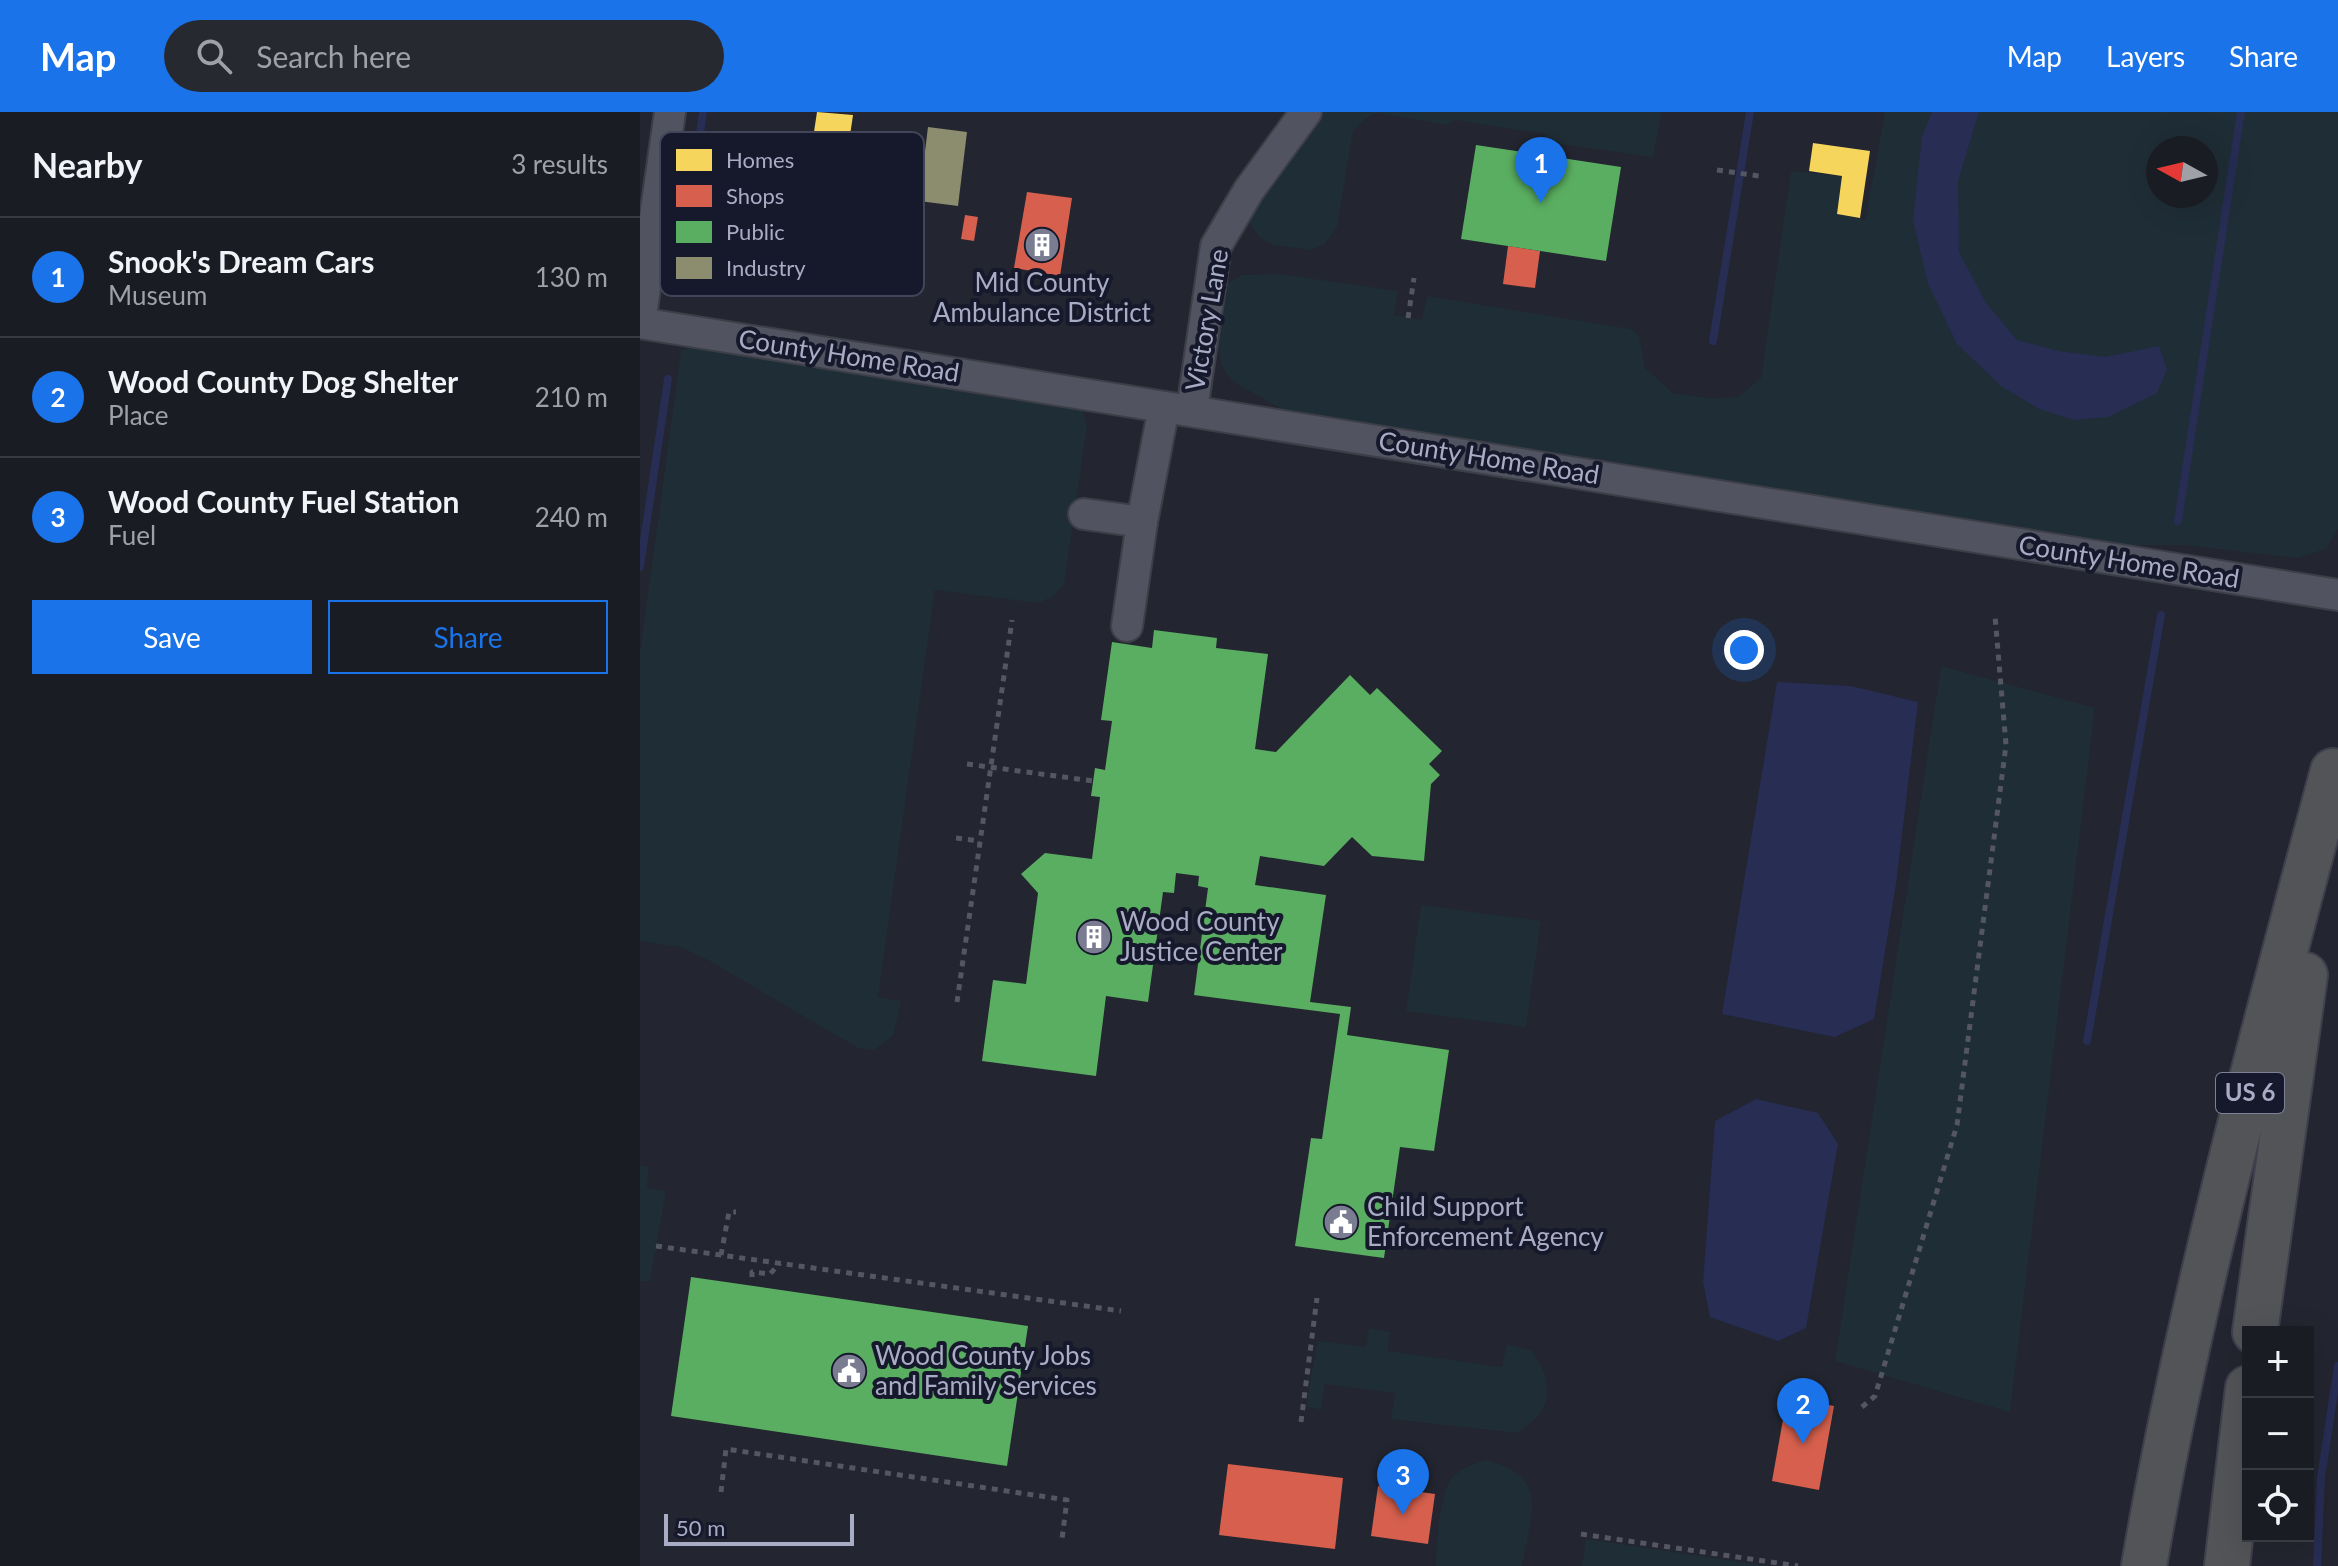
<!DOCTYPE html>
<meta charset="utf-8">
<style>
body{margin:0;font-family:Lato,sans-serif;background:#272931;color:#f1f3f6}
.controls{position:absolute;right:24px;bottom:24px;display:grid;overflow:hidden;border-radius:0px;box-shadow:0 8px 32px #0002}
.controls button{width:72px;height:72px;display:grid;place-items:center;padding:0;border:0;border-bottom:2px solid #383a41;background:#1a1c24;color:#f1f3f6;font:40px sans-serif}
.compass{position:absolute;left:1506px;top:24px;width:72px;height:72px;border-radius:50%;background:#1a1c24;box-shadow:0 8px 32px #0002;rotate:278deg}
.scale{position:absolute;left:24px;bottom:20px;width:190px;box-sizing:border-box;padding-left:8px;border:4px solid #a9acc5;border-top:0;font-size:22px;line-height:28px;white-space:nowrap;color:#a9acc5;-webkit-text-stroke:6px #16192b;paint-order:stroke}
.you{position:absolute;left:1104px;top:538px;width:28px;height:28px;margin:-20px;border:6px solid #fff;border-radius:50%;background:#1a73e8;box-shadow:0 0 0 12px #1a73e833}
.badge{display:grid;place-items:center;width:52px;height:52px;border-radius:50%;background:#1a73e8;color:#fff;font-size:26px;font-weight:700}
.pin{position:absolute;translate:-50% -66px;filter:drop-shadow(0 2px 4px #0008)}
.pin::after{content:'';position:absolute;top:42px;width:28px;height:24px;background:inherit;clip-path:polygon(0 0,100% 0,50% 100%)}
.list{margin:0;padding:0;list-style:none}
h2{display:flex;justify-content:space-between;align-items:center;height:104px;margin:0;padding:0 32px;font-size:34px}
h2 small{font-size:26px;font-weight:400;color:#9fa1a6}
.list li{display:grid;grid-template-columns:52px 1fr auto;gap:24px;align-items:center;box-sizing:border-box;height:120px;padding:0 32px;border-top:2px solid #383a41}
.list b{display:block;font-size:30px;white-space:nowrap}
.list p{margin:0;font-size:26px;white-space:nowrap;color:#9fa1a6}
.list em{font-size:26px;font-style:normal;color:#9fa1a6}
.actions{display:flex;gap:16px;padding:24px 32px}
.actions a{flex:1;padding:18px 0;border:2px solid #1a73e8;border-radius:0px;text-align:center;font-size:28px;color:#1a73e8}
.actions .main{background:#1a73e8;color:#fff}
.icon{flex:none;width:44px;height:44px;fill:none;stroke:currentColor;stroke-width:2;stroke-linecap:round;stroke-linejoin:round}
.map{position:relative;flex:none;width:1698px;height:1454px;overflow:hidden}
header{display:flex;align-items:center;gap:48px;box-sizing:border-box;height:112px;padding:0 40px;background:#1a73e8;color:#fff}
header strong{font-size:38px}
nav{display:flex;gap:44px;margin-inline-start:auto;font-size:28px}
.search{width:560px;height:72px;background:#272931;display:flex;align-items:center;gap:20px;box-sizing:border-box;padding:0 28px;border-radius:44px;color:#9fa1a6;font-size:30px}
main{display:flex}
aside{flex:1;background:#1a1c24}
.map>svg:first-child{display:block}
.green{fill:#1f2d36;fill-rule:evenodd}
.water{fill:#272d53}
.homes{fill:#f6d55c}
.shops{fill:#d6604d}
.public{fill:#5aae61}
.industry{fill:#8c8c6e}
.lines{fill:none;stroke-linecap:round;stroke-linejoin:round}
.stream{stroke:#272d53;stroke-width:8}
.minor-casing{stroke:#3d3f48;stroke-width:34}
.highway-casing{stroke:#3f404c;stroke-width:48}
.path{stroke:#545662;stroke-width:5;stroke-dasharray:6 6;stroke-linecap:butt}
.minor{stroke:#515460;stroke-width:30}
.highway{stroke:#525458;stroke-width:44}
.labels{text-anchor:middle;stroke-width:8;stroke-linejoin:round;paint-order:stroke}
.shield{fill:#16192b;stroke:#7d8097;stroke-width:2}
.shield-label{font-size:24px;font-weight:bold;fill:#a9acc5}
.poi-label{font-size:26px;fill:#a9acc5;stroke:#16192b;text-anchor:start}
.street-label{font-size:26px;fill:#a9acc5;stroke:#16192b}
.key{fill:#16192b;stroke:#424559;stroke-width:2}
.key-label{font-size:22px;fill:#a9acc5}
</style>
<header>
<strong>Map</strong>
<div class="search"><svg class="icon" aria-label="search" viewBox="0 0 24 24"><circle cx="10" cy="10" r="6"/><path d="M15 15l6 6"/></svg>Search here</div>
<nav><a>Map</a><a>Layers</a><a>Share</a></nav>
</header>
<main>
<aside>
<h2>Nearby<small>3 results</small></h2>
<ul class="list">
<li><span class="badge">1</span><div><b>Snook's Dream Cars</b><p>Museum</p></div><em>130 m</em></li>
<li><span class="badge">2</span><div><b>Wood County Dog Shelter</b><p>Place</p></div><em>210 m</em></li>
<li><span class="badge">3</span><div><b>Wood County Fuel Station</b><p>Fuel</p></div><em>240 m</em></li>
</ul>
<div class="actions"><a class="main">Save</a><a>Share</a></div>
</aside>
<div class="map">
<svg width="1698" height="1454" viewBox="0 0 1698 1454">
<rect width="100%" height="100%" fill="#232530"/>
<g class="green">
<polygon points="682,0 1022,0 1013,45 905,30 906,22 815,8 807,13 737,1 726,6 713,19 697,116 684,133 670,138 633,133 620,126 607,107 619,85"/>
<path d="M 1245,0 L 1698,0 L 1698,417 L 1686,437 L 1657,446 L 1544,433 L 1484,433 L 655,301 L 641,297 L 594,270 L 583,257 L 576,227 L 582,175 L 602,163 L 640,162 L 758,179 L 754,203 L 782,208 L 787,184 L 991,217 L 999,224 L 1005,256 L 1033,281 L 1070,286 L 1098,285 L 1121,266 L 1151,59 L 1202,64 L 1197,102 L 1220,106 L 1225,109 ZM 1518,36 L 1566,36 L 1566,84 L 1518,84 Z"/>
<polygon points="57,233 442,297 447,315 424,473 412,485 398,491 295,478 238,885 261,889 253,924 234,938 218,936 68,848 40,835 0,829 0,540 41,239"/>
<polygon points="1301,554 1455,596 1370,1300 1195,1249"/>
<polygon points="781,793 901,809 886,915 766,899"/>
<polygon points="0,1053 9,1055 7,1076 26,1079 10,1170 0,1169"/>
<path d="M 729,1216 L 750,1220 L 748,1239 L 862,1255 L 867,1232 L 892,1239 C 916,1274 914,1298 877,1321 L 751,1307 L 755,1281 L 685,1272 L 681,1298 L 666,1294 L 677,1229 L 726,1235 Z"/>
<path d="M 846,1348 C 911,1364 891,1403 882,1454 L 796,1454 C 796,1434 799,1380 812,1366 C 821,1356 833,1352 846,1348 Z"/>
<polygon points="946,1427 1128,1454 942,1454"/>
</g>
<g class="water">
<polygon points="1292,0 1339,0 1318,69 1319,140 1346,191 1377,228 1418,239 1465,245 1519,234 1527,258 1517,281 1468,305 1434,308 1399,297 1361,274 1317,232 1288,172 1273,108 1282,24"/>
<polygon points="1137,570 1211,574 1278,590 1256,772 1234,907 1195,925 1082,902"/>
<polygon points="1116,987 1178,1001 1198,1032 1166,1216 1138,1229 1070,1205 1063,1170 1075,1009"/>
</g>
<g class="homes">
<polygon points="177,0 213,3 202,78 166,73"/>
<polygon points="1173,31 1230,39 1220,106 1197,102 1202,64 1169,59"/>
</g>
<g class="shops">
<polygon points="387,80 432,86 420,164 374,156"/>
<polygon points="325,103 338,105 334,129 321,127"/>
<polygon points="868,134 900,139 895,176 863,172"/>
<polygon points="1147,1285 1194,1294 1179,1378 1132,1369"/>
<polygon points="588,1352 703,1366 695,1437 579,1423"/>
<polygon points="738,1374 795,1382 788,1432 731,1424"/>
</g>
<g class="public">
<polygon points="836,33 981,55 966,149 821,127"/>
<polygon points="514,518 577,526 576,536 628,542 615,637 636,640 710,563 730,583 737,576 802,639 789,652 800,663 791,672 784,749 732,744 712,725 684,754 620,744 615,773 686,783 670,890 711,895 707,923 809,938 794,1039 760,1035 744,1146 655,1134 671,1026 682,1027 700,902 554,883 568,776 558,774 559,764 536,761 534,781 523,780 508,890 466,884 456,964 342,949 353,868 386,872 398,781 381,762 405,741 452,747 460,685 451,684 455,656 465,658 472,609 461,608 472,530 512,536"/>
<polygon points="51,1165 388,1214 367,1354 31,1304"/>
</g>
<polygon class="industry" points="288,15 327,20 318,94 279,89"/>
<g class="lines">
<g class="stream">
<polyline points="43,161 45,127 63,0"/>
<polyline points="1073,229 1110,0"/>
<polyline points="1538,409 1601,0"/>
<polyline points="0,455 28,267"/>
<polyline points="1447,929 1521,503"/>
<polyline points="1677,1454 1681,1366 1698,1254"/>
</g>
<defs>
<g id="minor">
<polyline points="0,211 1698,483"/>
<polyline points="0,211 30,0"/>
<polyline points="552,298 576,134 609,78 666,0"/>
<polyline points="444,402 502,410 524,295"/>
<polyline points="487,514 502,410"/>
</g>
<g id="highway">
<polyline points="1615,1220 1665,863"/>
<path d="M 1504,1454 C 1550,1186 1623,922 1693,659"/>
<polyline points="1587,1454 1608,1276"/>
</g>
</defs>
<use href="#minor" class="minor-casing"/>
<use href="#highway" class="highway-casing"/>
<g class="path">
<polyline points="1077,58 1119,64"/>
<polyline points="768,206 774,166"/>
<polyline points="327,652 453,669"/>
<polyline points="316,726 340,729"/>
<polyline points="317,890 372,508"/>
<polyline points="16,1134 481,1199"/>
<polyline points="81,1143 89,1100 96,1100"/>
<polyline points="112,1165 112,1160 130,1162 140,1151"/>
<polyline points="1222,1295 1235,1284 1317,1013 1366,633 1355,504"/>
<polyline points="661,1310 677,1186"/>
<polyline points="81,1380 86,1337 427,1388 422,1427"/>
<polyline points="941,1422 1158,1454"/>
</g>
<use href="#minor" class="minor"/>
<use href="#highway" class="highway"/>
</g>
<defs>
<symbol id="building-disc" viewBox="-11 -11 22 22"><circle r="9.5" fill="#7a7d91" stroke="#16192b"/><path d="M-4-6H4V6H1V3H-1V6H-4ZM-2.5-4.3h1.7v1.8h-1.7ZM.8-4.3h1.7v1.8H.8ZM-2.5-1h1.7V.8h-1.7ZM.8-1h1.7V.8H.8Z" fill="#fff"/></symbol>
<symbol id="civic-disc" viewBox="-11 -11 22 22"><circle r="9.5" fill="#7a7d91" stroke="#16192b"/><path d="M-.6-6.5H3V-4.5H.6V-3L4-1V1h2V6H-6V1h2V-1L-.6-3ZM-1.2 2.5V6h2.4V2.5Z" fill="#fff"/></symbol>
</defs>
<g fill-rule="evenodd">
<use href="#building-disc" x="382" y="113" width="40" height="40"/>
<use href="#building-disc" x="434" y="805" width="40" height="40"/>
<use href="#civic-disc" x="681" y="1090" width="40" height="40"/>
<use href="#civic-disc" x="189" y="1239" width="40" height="40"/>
</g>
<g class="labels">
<rect class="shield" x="1576" y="961" width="68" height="40" rx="6"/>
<g class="shield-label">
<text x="1610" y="989">US 6</text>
</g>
<g class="poi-label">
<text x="402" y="180" text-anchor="middle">Mid County<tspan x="402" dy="30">Ambulance District</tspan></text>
<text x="480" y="819">Wood County<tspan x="480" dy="30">Justice Center</tspan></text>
<text x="727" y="1104">Child Support<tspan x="727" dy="30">Enforcement Agency</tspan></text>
<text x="235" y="1253">Wood County Jobs<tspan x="235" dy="30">and Family Services</tspan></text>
</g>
<g class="street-label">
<text transform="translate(567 208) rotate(-80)" y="9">Victory Lane</text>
<text transform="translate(209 244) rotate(9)" y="9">County Home Road</text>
<text transform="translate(849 346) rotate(9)" y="9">County Home Road</text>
<text transform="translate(1489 450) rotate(9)" y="9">County Home Road</text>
</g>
</g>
<rect x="20" y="20" width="264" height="164" rx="12" class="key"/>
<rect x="36" y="37" width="36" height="22" fill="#f6d55c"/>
<rect x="36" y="73" width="36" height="22" fill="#d6604d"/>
<rect x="36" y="109" width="36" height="22" fill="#5aae61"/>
<rect x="36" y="145" width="36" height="22" fill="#8c8c6e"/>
<g class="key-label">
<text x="86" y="56">Homes</text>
<text x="86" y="92">Shops</text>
<text x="86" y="128">Public</text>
<text x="86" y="164">Industry</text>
</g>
</svg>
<div class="controls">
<button>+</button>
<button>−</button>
<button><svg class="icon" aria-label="locate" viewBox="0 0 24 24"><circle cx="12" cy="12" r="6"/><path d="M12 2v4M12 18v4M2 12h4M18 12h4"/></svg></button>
</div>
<svg class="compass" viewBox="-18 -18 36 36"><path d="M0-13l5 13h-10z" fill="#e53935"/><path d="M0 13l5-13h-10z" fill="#9fa1a6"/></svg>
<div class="scale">50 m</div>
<div class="you"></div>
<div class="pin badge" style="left:901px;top:91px">1</div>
<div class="pin badge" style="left:1163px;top:1332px">2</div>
<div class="pin badge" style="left:763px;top:1403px">3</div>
</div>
</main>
